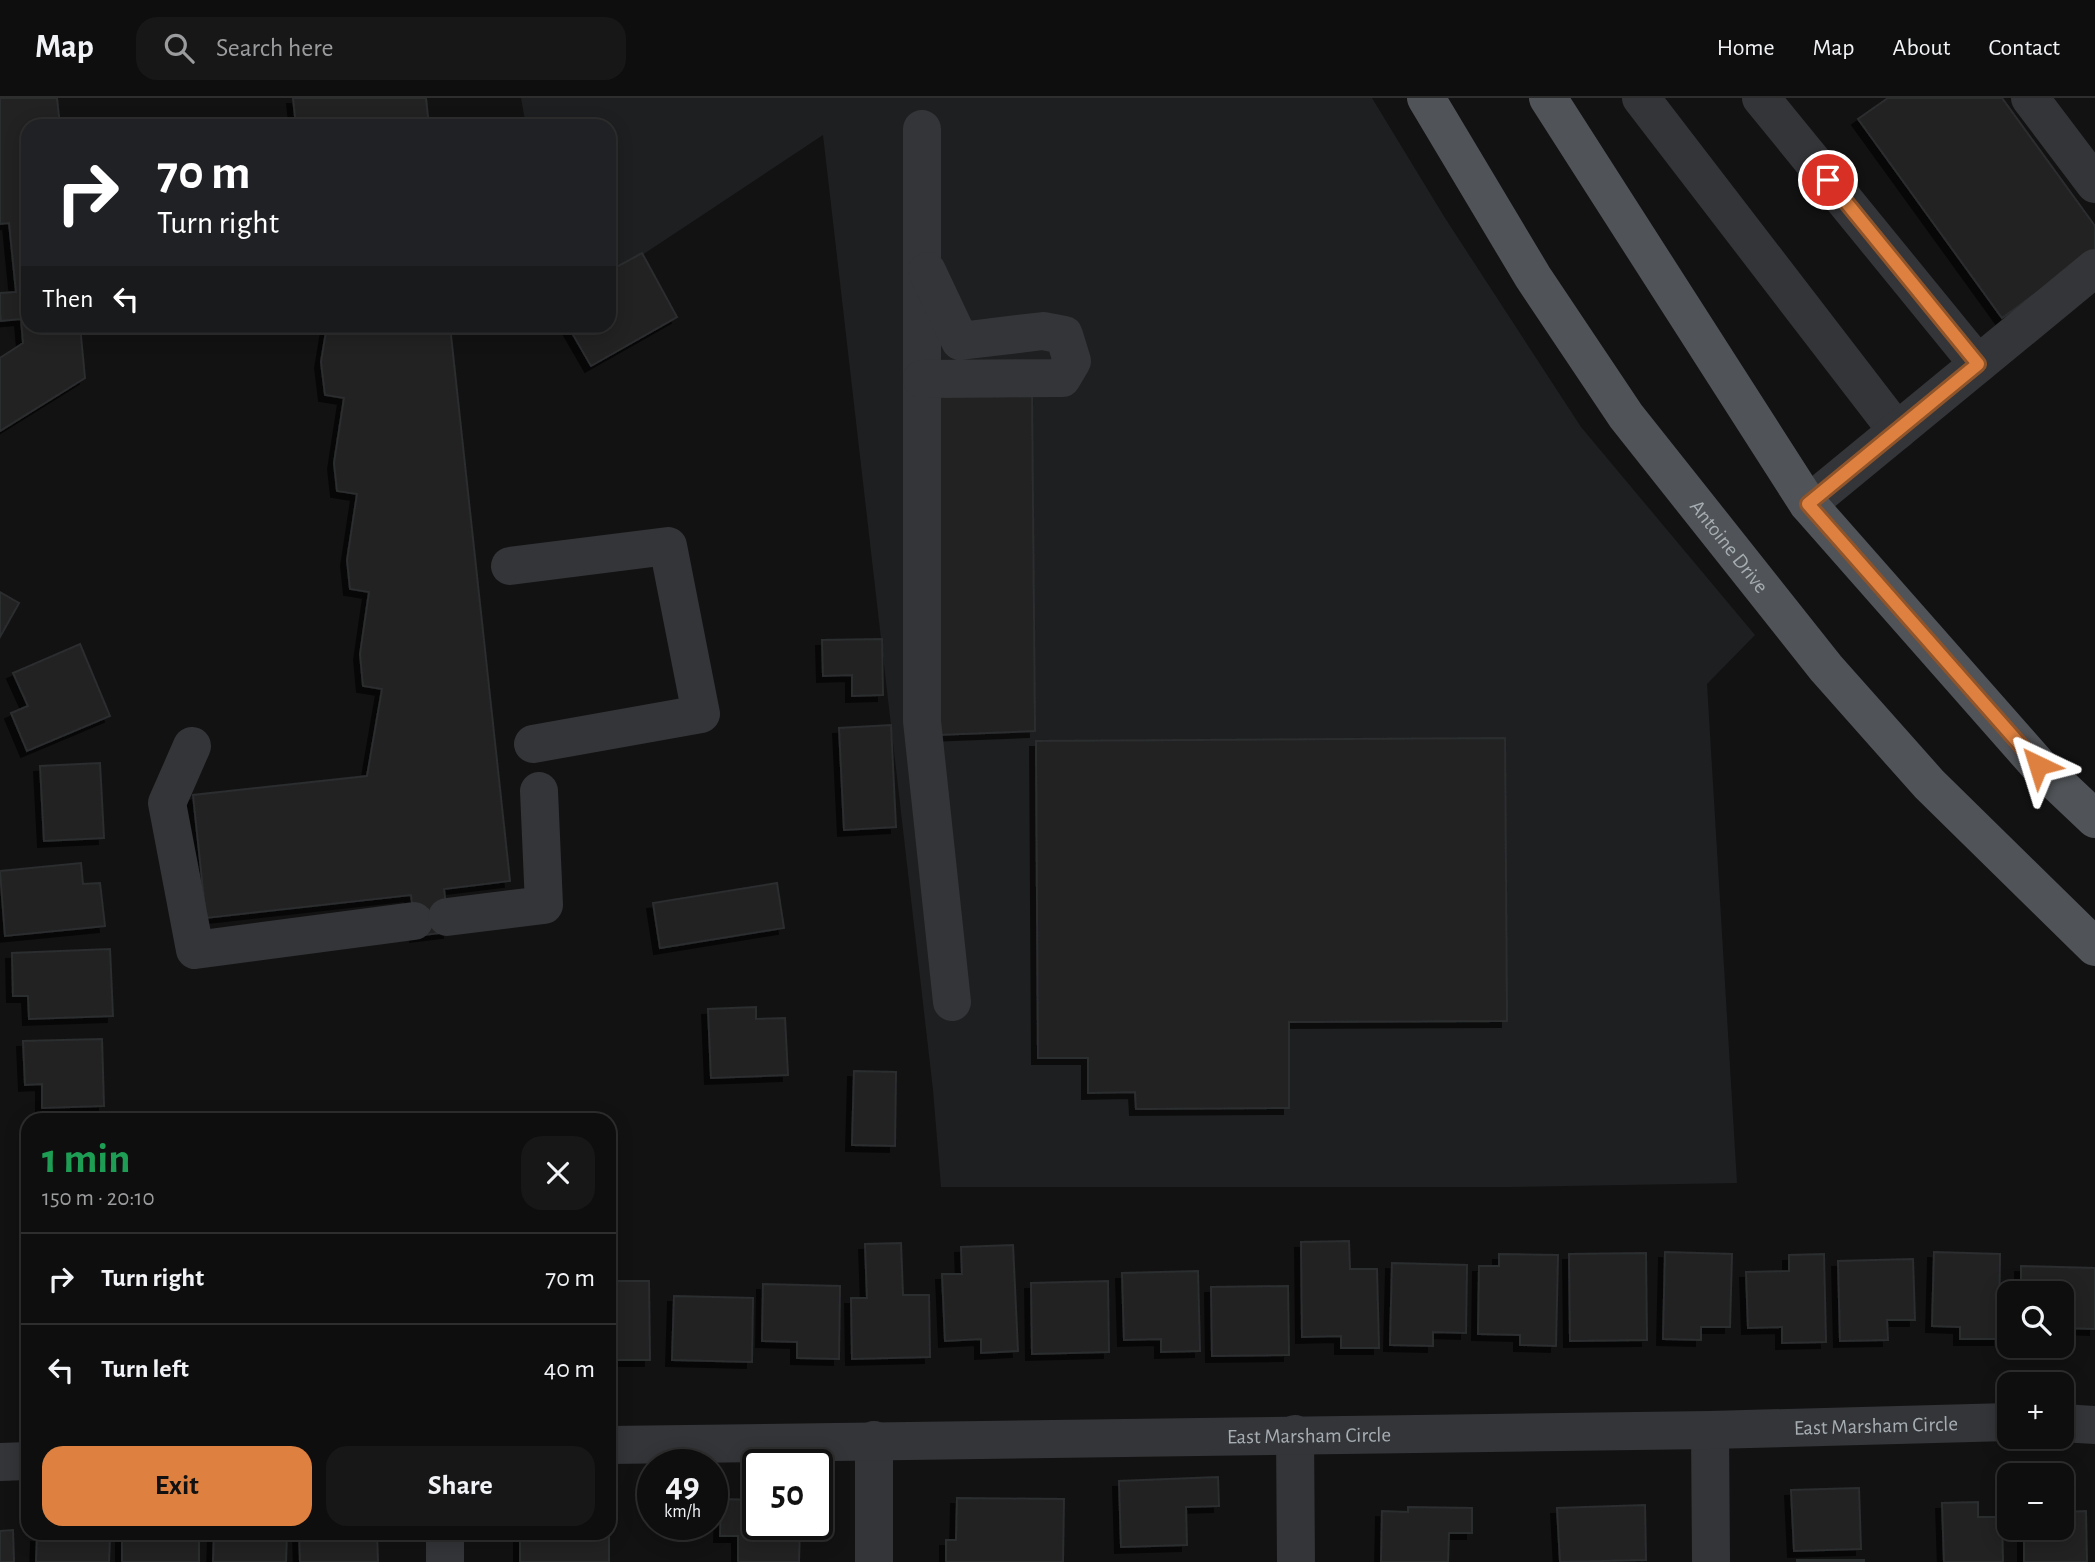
<!DOCTYPE html>
<meta charset="utf-8">
<style>
:root{--surface:#0e0e0e;--page:#171717;--text:#f1f3f6;--muted:#9b9c9e;--line:#2e2e2e;--accent:#de8140}
body{margin:0;font-family:"Alegreya Sans",sans-serif;background:var(--page);color:var(--text);height:100vh;display:flex;flex-direction:column;font-size:26px;white-space:nowrap}
*{box-sizing:border-box;margin:0}
p{font-size:23px;color:var(--muted)}
.icon{flex:none;width:38px;height:38px;fill:none;stroke:currentColor;stroke-width:2;stroke-linecap:round;stroke-linejoin:round}
.map{position:relative;flex:1;overflow:hidden}
.details{position:absolute;left:21px;top:1015px;width:595px;height:427px;display:flex;flex-direction:column;background:var(--surface);border-radius:21px;box-shadow:0 4px 18px #0003,0 0 0 2px var(--line)}
.details>*{flex:none}
.hud{position:absolute;left:21px;top:21px;width:595px;height:214px;border-radius:21px;box-shadow:0 4px 18px #0003,0 0 0 2px var(--line);background:#202124;color:#fff;overflow:hidden}
.controls{position:absolute;left:1997px;top:1183px;display:grid;gap:14px}
.controls a{display:grid;place-items:center;width:77px;height:77px;border-radius:14px;background:var(--surface);box-shadow:0 4px 18px #0003,0 0 0 2px var(--line);font-size:35px}
.speed{position:absolute;left:637px;top:1351px;display:flex;gap:14px;font-size:35px;font-weight:700;text-align:center}
.speed>*{display:grid;place-content:center;width:91px;height:91px;border-radius:50%;background:var(--surface);box-shadow:0 4px 18px #0003,0 0 0 2px var(--line);line-height:1}
.speed small{font-size:18px;font-weight:400}
.speed .limit{border:4px solid #111;border-radius:10px;background:#fff;color:#111}
.pin{position:absolute;display:grid;place-items:center;width:60px;height:60px;color:#fff;margin:-30px;border:4px solid #fff;border-radius:50%;box-shadow:0 2px 7px #0007}
.me{position:absolute;width:77px;margin:-38px;rotate:319deg;stroke-linejoin:round;filter:drop-shadow(0 0 5px #0008)}
.turn{display:flex;align-items:center;gap:24px;height:147px;padding:0 21px;font-size:32px}
.turn .icon{width:91px;height:91px;stroke-width:2.5}
.turn b{display:block;font-size:49px;line-height:60px}
.then{display:flex;align-items:center;height:66px;padding:0 21px;background:#0003;gap:14px;font-size:26px}
.round{display:grid;place-items:center;flex:none;width:74px;height:74px;border-radius:21px;background:var(--page)}
.summary{display:flex;align-items:center;justify-content:space-between;height:119px;padding:0 21px}
h1{font-size:42px;font-weight:600;line-height:52px;color:#1e9e55}
.cta{display:flex;gap:14px;margin-top:auto;padding:14px 21px}
.cta a{flex:1;height:80px;border-radius:21px;background:var(--accent);color:#111;font-size:28px;font-weight:600;line-height:80px;text-align:center}
.cta a+a{background:var(--page);color:var(--text)}
ul{padding:0;list-style:none}
li{display:flex;align-items:center;gap:21px;height:91px;padding:0 21px;border-top:2px solid var(--line)}
li div{flex:1}
li b{display:block;font-size:26px}
li em{font-style:normal}
header{display:flex;align-items:center;gap:42px;box-sizing:border-box;height:98px;padding:0 35px;background:var(--surface);border-bottom:2px solid var(--line)}
header strong{font-size:33px}
nav{display:flex;gap:38px;margin-inline-start:auto;font-size:24px}
.search{width:490px;height:63px;background:var(--page);display:flex;align-items:center;gap:18px;box-sizing:border-box;padding:0 24px;border-radius:21px;color:var(--muted);font-size:26px}
.map>svg:first-child{display:block}
.built{fill:#1e1f20}
.building{fill:#222324;stroke:#2c2d2f;stroke-width:2;filter:url(#shadow)}
.lines{fill:none;stroke-linecap:round;stroke-linejoin:round}
.minor{stroke:#343538;stroke-width:38}
.major{stroke:#505357;stroke-width:38}
.route-casing{stroke:#90542a;stroke-width:18}
.route{stroke:#de8140;stroke-width:12}
.labels{text-anchor:middle;dominant-baseline:central;stroke-width:7;stroke-linejoin:round;paint-order:stroke}
.street-label{font-size:21px;fill:#a5adb3;stroke:#0d0d0e}
</style>
<header>
<strong>Map</strong>
<div class="search"><svg class="icon" aria-label="search" viewBox="0 0 24 24"><circle cx="10" cy="10" r="6"/><path d="M15 15l6 6"/></svg>Search here</div>
<nav><a>Home</a><a>Map</a><a>About</a><a>Contact</a></nav>
</header>
<div class="map">
<svg width="2095" height="1464" viewBox="0 0 2095 1464">
<defs>
<filter id="shadow"><feDropShadow dx="-6" dy="6" stdDeviation="0" flood-color="#0009"/></filter>
</defs>
<rect width="100%" height="100%" fill="#121213"/>
<path class="built" d="M 521,0 L 1372,0 L 1445,120 L 1581,329 L 1755,537 L 1707,586 L 1737,1085 L 1510,1089 L 941,1089 L 933,992 L 823,37 L 609,179 L 609,28 L 526,28 Z"/>
<path class="building" d="M 0,0 L 57,0 L 60,28 L 28,28 L 28,228 L 80,228 L 85,280 L 0,333 L 0,260 L 23,245 L 21,221 L 1,223 L 0,214 L 0,195 L 16,194 L 9,125 L 0,126 Z
M 293,0 L 426,0 L 429,28 L 296,28 Z
M 1888,0 L 2002,0 L 2095,128 L 2095,152 L 2002,220 L 1858,21 Z
M 642,155 L 677,219 L 591,268 L 568,228 L 609,228 L 609,173 Z
M 327,228 L 450,228 L 510,783 L 444,791 L 449,834 L 416,838 L 411,797 L 206,820 L 193,697 L 367,678 L 382,591 L 363,588 L 360,556 L 369,494 L 350,491 L 347,462 L 357,396 L 337,393 L 334,365 L 344,300 L 325,297 L 321,264 Z
M 1032,298 L 1035,633 L 937,637 L 930,299 Z
M 0,494 L 19,505 L 0,539 Z
M 882,541 L 883,597 L 852,598 L 852,577 L 823,578 L 822,542 Z
M 80,546 L 110,618 L 27,653 L 11,615 L 28,608 L 13,575 Z
M 891,627 L 896,729 L 844,732 L 839,630 Z
M 1505,640 L 1507,923 L 1289,924 L 1289,1010 L 1136,1011 L 1135,994 L 1088,995 L 1088,960 L 1038,960 L 1036,643 Z
M 100,665 L 104,740 L 44,743 L 40,668 Z
M 81,765 L 83,786 L 100,785 L 105,828 L 5,838 L 0,773 Z
M 777,785 L 784,830 L 660,850 L 653,805 Z
M 110,851 L 113,918 L 29,921 L 28,898 L 13,898 L 12,855 Z
M 756,909 L 756,921 L 785,920 L 788,977 L 711,980 L 708,911 Z
M 102,941 L 104,1008 L 42,1010 L 42,986 L 25,987 L 23,943 Z
M 854,973 L 896,974 L 895,1048 L 852,1047 Z
M 1349,1143 L 1350,1171 L 1377,1171 L 1379,1250 L 1341,1250 L 1341,1238 L 1302,1239 L 1301,1144 Z
M 901,1145 L 903,1197 L 929,1197 L 930,1259 L 852,1261 L 851,1200 L 867,1200 L 865,1146 Z
M 1013,1147 L 1018,1253 L 981,1255 L 981,1241 L 945,1243 L 942,1176 L 962,1176 L 961,1149 Z
M 1665,1154 L 1732,1156 L 1730,1229 L 1701,1229 L 1701,1242 L 1663,1241 Z
M 1934,1154 L 2000,1156 L 1999,1241 L 1960,1241 L 1960,1229 L 1932,1228 Z
M 1646,1155 L 1647,1242 L 1570,1243 L 1569,1156 Z
M 1499,1156 L 1558,1157 L 1556,1248 L 1520,1247 L 1520,1237 L 1478,1236 L 1479,1168 L 1499,1168 Z
M 1824,1156 L 1826,1244 L 1782,1245 L 1782,1229 L 1748,1230 L 1746,1174 L 1789,1173 L 1789,1157 Z
M 1913,1161 L 1915,1222 L 1887,1222 L 1888,1242 L 1840,1243 L 1838,1163 Z
M 1392,1165 L 1467,1167 L 1466,1235 L 1433,1234 L 1433,1248 L 1390,1247 Z
M 2021,1168 L 2095,1170 L 2095,1231 L 2063,1230 L 2062,1242 L 2062,1195 L 2021,1195 Z
M 1198,1173 L 1200,1253 L 1161,1254 L 1161,1241 L 1124,1242 L 1122,1175 Z
M 609,1183 L 649,1183 L 650,1262 L 613,1262 L 613,1251 L 609,1251 Z
M 1108,1183 L 1109,1254 L 1032,1256 L 1031,1185 Z
M 763,1186 L 840,1188 L 839,1261 L 797,1260 L 797,1244 L 762,1243 Z
M 1288,1188 L 1289,1257 L 1212,1258 L 1211,1189 Z
M 674,1198 L 753,1200 L 752,1264 L 672,1262 Z
M 1218,1379 L 1219,1408 L 1186,1409 L 1187,1447 L 1121,1449 L 1119,1383 Z
M 1859,1390 L 1861,1451 L 1794,1453 L 1791,1392 Z
M 957,1400 L 1064,1401 L 1063,1464 L 946,1464 L 946,1442 L 956,1442 Z
M 721,1401 L 758,1402 L 758,1426 L 800,1426 L 799,1464 L 738,1464 L 738,1438 L 720,1438 Z
M 1978,1404 L 1978,1419 L 2002,1419 L 2003,1464 L 1944,1464 L 1942,1405 Z
M 1645,1407 L 1646,1462 L 1560,1464 L 1557,1410 Z
M 1408,1409 L 1472,1410 L 1472,1435 L 1449,1435 L 1448,1464 L 1381,1464 L 1382,1413 L 1408,1414 Z
M 2086,1413 L 2087,1464 L 2024,1464 L 2024,1430 L 2062,1430 L 2062,1414 Z
M 13,1432 L 14,1464 L 0,1464 L 0,1433 Z
M 122,1435 L 199,1435 L 199,1464 L 122,1464 Z
M 214,1435 L 287,1435 L 286,1464 L 213,1464 Z
M 299,1435 L 377,1435 L 378,1464 L 300,1464 Z
M 520,1435 L 609,1435 L 609,1464 L 520,1464 Z
M 37,1438 L 110,1440 L 109,1464 L 36,1464 Z
M 1797,1462 L 1864,1462 L 1864,1464 L 1797,1464 Z"/>
<g class="lines">
<g class="minor">
<path d="M 1641,0 L 1897,333"/>
<path d="M 1761,0 L 1978,266"/>
<path d="M 2030,0 L 2095,86"/>
<path d="M 922,31 L 922,623 L 952,904"/>
<path d="M 922,281 L 1062,280 L 1072,263 L 1064,237 L 1043,233 L 960,243 L 927,173"/>
<path d="M 1808,406 L 2095,170"/>
<path d="M 510,468 L 668,448 L 701,616 L 533,646"/>
<path d="M 192,648 L 167,705 L 195,852 L 414,823"/>
<path d="M 447,819 L 544,807 L 539,693"/>
<path d="M 2062,1325 L 2095,1327"/>
<path d="M 1710,1332 L 1711,1464"/>
<path d="M 1295,1336 L 1296,1464"/>
<path d="M 874,1342 L 874,1464"/>
<path id="s1" d="M 609,1347 L 1710,1332 L 2009,1324"/>
<path d="M 0,1364 L 28,1363"/>
<path d="M 445,1435 L 445,1464"/>
</g>
<g class="major">
<path id="s2" d="M 1426,0 L 1533,179 L 1626,318 L 1826,570 L 1929,686 L 2095,849"/>
<path d="M 1548,0 L 1808,406 L 2038,667 L 2095,721"/>
</g>
</g>
<g class="lines">
<defs>
<path id="route" d="M 1828,82 L 1978,266 L 1808,406 L 2038,667"/>
</defs>
<use href="#route" class="route-casing"/>
<use href="#route" class="route"/>
</g>
<g class="labels">
<g class="street-label">
<text stroke="none"><textPath href="#s2" startOffset="542">Antoine Drive</textPath></text>
<text stroke="none"><textPath href="#s1" startOffset="1267">East Marsham Circle</textPath></text>
<text stroke="none"><textPath href="#s1" startOffset="700">East Marsham Circle</textPath></text>
</g>
</g>
</svg>
<div class="controls">
<a><svg class="icon" aria-label="search" viewBox="0 0 24 24"><circle cx="10" cy="10" r="6"/><path d="M15 15l6 6"/></svg></a>
<a>+</a>
<a>−</a>
</div>
<div class="speed"><div>49<small>km/h</small></div><div class="limit">50</div></div>
<div class="pin" style="left:1828px;top:82px;background:#d93025"><svg class="icon" aria-label="arrive" viewBox="0 0 24 24"><path d="M6 21V4h12l-3 4 3 4H6"/></svg></div>
<svg class="me" style="left:2038px;top:667px" viewBox="-20 -20 40 40"><path d="M0-17L14 15 0 8-14 15z" fill="#de8140" stroke="#fff" stroke-width="4"/></svg>
<div class="hud">
<div class="turn"><svg class="icon" aria-label="right" viewBox="0 0 24 24"><path d="M7 20v-9h11M14 6l5 5-5 5"/></svg><div><b>70 m</b>Turn right</div></div>
<div class="then">Then<svg class="icon" aria-label="left" viewBox="0 0 24 24"><path d="M17 20v-9H6M10 6l-5 5 5 5"/></svg></div>
</div>
<section class="details">
<div class="summary"><div><h1>1 min</h1><p>150 m · 20:10</p></div><a class="round"><svg class="icon" aria-label="close" viewBox="0 0 24 24"><path d="M6 6l12 12M18 6L6 18"/></svg></a></div>
<ul>
<li><svg class="icon" aria-label="right" viewBox="0 0 24 24"><path d="M7 20v-9h11M14 6l5 5-5 5"/></svg><div><b>Turn right</b></div><em>70 m</em></li>
<li><svg class="icon" aria-label="left" viewBox="0 0 24 24"><path d="M17 20v-9H6M10 6l-5 5 5 5"/></svg><div><b>Turn left</b></div><em>40 m</em></li>
</ul>
<div class="cta"><a>Exit</a><a>Share</a></div>
</section>
</div>
